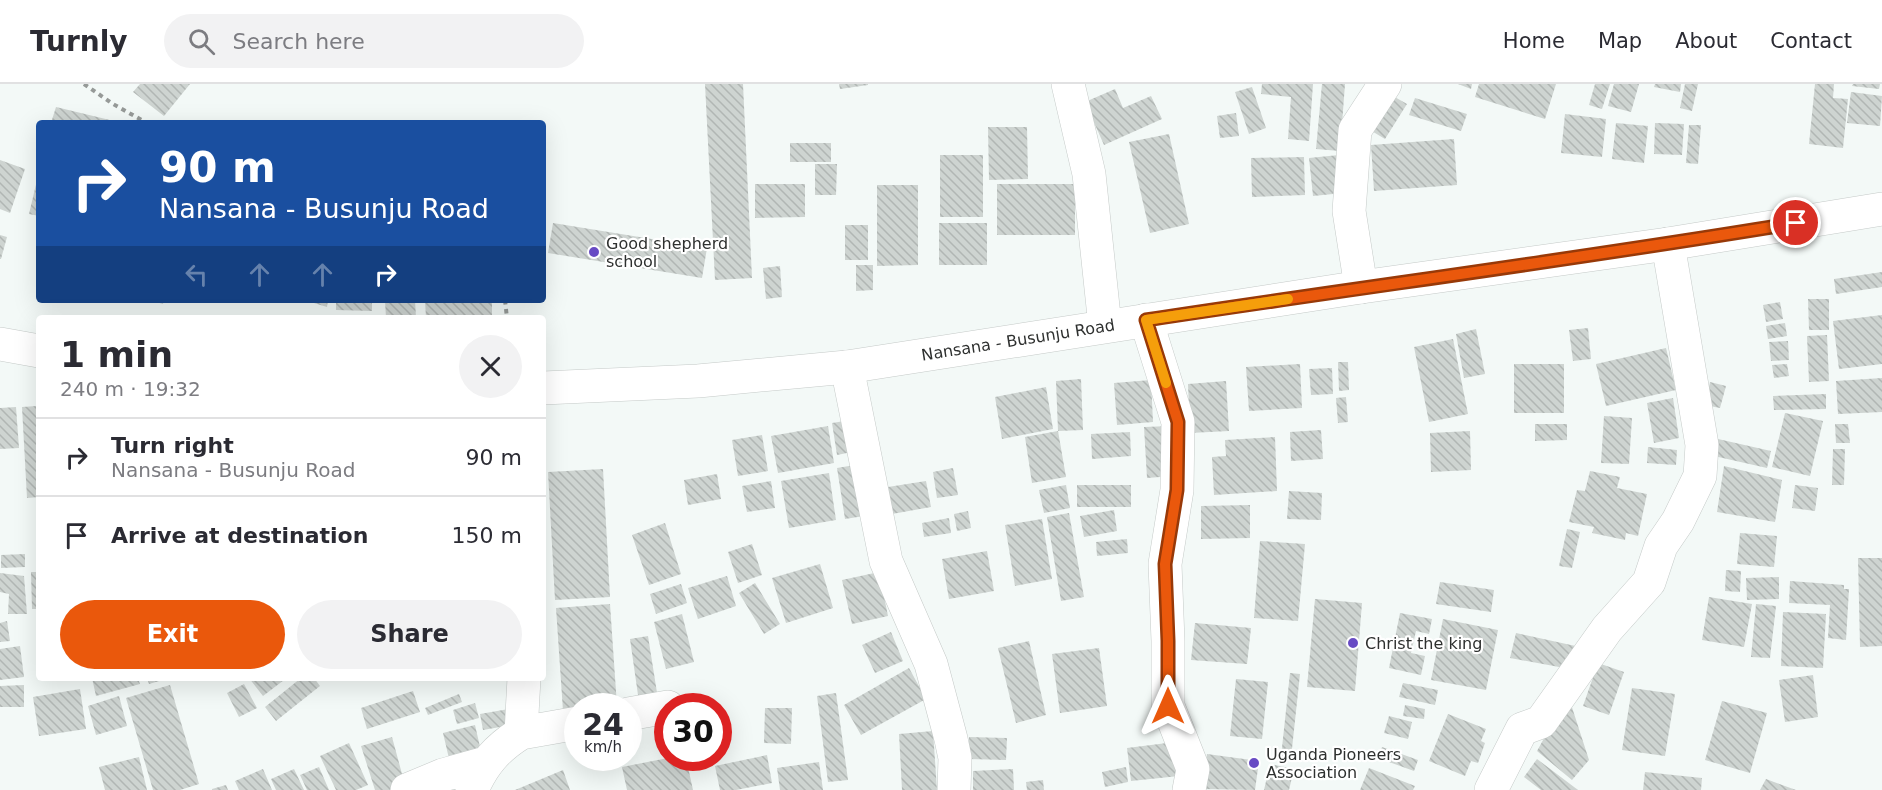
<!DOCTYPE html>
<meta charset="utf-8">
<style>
:root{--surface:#fff;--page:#f2f2f3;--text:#2b2b33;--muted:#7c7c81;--line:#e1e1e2;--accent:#ea580c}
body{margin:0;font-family:"DejaVu Sans",sans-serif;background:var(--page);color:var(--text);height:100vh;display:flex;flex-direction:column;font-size:22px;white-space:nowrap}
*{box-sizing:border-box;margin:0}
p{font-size:20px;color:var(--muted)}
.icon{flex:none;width:33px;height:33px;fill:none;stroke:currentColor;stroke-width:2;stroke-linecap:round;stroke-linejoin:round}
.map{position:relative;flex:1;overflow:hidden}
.sheet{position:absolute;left:36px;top:231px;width:510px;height:366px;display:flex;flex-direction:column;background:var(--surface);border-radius:6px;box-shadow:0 6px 24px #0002}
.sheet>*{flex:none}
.top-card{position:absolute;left:36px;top:36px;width:510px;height:183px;border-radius:6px;box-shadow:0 6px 24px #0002;background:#1a4fa0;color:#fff;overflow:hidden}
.speed{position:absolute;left:564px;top:609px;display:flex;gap:12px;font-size:30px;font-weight:700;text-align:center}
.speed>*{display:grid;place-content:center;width:78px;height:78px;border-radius:50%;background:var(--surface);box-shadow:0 6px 24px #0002;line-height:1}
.speed small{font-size:15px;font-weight:400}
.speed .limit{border:9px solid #d22;background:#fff;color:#111}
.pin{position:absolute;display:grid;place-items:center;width:51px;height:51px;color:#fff;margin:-26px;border:3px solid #fff;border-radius:50%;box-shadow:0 2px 6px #0007}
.me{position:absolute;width:66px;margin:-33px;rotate:0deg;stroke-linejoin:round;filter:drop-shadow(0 0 4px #0008)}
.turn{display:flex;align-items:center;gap:21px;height:126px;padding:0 24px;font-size:27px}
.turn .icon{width:78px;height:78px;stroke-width:2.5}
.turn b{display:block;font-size:42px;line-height:51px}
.lanes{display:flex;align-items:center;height:57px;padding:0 24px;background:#0003;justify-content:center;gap:30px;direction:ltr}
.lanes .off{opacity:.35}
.round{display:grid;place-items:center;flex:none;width:63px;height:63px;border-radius:32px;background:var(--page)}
.head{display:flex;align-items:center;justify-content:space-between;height:102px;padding:0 24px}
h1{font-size:36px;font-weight:700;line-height:45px}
.action{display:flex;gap:12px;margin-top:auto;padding:12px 24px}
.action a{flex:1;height:69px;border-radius:36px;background:var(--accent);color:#fff;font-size:24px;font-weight:700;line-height:69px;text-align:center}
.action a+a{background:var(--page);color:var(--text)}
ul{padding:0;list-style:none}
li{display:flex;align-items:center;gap:18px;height:78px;padding:0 24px;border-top:2px solid var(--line)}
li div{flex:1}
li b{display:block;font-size:22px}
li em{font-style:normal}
header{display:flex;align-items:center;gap:36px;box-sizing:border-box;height:84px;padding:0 30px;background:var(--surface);border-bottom:2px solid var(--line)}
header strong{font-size:28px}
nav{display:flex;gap:33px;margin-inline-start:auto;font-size:21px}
.search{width:420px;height:54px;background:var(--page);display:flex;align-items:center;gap:15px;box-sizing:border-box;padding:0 21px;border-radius:33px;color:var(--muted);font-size:22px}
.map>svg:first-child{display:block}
.building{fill:url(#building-back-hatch)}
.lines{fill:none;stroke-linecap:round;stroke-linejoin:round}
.minor-casing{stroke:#c5cac8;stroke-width:34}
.major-casing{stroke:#c5cac8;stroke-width:34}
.path{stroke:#969a98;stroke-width:4;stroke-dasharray:4.5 4.5;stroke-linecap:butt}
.minor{stroke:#fff;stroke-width:33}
.major{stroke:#fff;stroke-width:33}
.route-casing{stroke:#983908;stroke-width:15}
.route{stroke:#ea580c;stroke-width:10}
.slow{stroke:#f59e0b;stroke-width:10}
.poi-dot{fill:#684bc4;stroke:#fff;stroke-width:2}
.labels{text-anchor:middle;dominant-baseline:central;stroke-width:4.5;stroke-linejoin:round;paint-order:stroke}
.poi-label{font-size:16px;fill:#2e302f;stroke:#fff;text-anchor:start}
.street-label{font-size:16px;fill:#2e302f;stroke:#fff}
</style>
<header>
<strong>Turnly</strong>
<div class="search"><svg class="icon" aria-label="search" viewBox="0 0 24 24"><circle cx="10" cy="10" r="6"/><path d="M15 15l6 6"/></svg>Search here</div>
<nav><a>Home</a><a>Map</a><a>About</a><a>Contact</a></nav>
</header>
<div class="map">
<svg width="1882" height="706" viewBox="0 0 1882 706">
<defs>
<pattern id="building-back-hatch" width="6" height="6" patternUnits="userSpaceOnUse" patternTransform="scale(1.5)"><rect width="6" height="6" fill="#ced4d1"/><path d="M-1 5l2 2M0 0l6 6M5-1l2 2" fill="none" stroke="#b1b6b4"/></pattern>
</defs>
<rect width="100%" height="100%" fill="#f3f9f7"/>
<path class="building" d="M 140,0 L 190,0 L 164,32 L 133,8 Z
M 705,0 L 743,0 L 752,194 L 715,196 Z
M 839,0 L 868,0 L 868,1 L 840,5 Z
M 1262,0 L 1313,0 L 1309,57 L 1288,55 L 1291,13 L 1261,10 Z
M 1322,0 L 1345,0 L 1340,67 L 1316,65 Z
M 1458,0 L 1472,0 L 1471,5 Z
M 1479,0 L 1556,0 L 1545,35 L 1475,13 Z
M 1595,0 L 1610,0 L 1602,25 L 1589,21 Z
M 1614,0 L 1639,0 L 1631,28 L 1608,22 Z
M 1655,0 L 1681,0 L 1680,8 L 1654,3 Z
M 1685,0 L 1698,0 L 1692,27 L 1680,24 Z
M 1815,0 L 1834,0 L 1833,14 L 1848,15 L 1843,64 L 1809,60 Z
M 1853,0 L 1880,0 L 1879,5 L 1852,2 Z
M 1252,3 L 1266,44 L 1249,50 L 1235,8 Z
M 1115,5 L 1123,24 L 1151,12 L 1162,35 L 1104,61 L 1085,18 Z
M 1386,8 L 1407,20 L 1385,55 L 1365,43 Z
M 1851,8 L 1882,12 L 1880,42 L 1847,39 Z
M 1415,14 L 1467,30 L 1461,47 L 1409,31 Z
M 56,23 L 118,38 L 118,39 L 51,39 Z
M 1236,29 L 1239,52 L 1220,54 L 1217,32 Z
M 1565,30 L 1606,35 L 1602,73 L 1561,69 Z
M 1616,39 L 1648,42 L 1644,79 L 1612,75 Z
M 1655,39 L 1684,40 L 1682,71 L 1654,70 Z
M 1689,41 L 1701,41 L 1698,80 L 1686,79 Z
M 988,43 L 1027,43 L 1028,95 L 989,96 Z
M 1169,50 L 1189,140 L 1150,149 L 1129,58 Z
M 1454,55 L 1457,101 L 1374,107 L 1371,61 Z
M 790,59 L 831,59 L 831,78 L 790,78 Z
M 940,71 L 983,71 L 983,133 L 940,133 Z
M 1339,71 L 1343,109 L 1313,112 L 1309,74 Z
M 1304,73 L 1305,111 L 1252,113 L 1251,74 Z
M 0,76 L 25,85 L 10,129 L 0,125 Z
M 815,80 L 837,80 L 836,111 L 815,111 Z
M 38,92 L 39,92 L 39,132 L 29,130 Z
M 755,100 L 805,100 L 805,133 L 755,134 Z
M 997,100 L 1075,100 L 1075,151 L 997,151 Z
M 877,101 L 918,101 L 918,181 L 877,182 Z
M 553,139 L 707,164 L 702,194 L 548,169 Z
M 939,139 L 987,139 L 987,181 L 939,181 Z
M 845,141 L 868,141 L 868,176 L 845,176 Z
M 0,151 L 7,153 L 1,175 L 0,175 Z
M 856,181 L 873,181 L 873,206 L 856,207 Z
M 780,182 L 782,213 L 766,215 L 763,184 Z
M 1882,188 L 1882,203 L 1836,210 L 1834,195 Z
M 1808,215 L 1829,215 L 1829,246 L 1809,246 Z
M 149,216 L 164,216 L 163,220 Z
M 304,216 L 328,216 L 327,223 Z
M 336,216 L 372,216 L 372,227 L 336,226 Z
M 385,216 L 415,216 L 416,234 L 386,234 Z
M 425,216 L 492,216 L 492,234 L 426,234 Z
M 1780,218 L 1783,235 L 1766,238 L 1763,221 Z
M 1882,231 L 1882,280 L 1839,285 L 1833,237 Z
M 1785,239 L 1787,252 L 1768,255 L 1766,242 Z
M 1588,244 L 1591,275 L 1573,277 L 1569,246 Z
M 1476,245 L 1485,290 L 1464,294 L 1456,250 Z
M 1827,251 L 1829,297 L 1809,298 L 1807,252 Z
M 1453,255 L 1468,330 L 1429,338 L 1414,263 Z
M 1788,257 L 1789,276 L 1771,277 L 1769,258 Z
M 1666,264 L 1676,306 L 1606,322 L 1596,280 Z
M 1338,278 L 1348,278 L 1349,306 L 1339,307 Z
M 1300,280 L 1302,324 L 1249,327 L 1246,283 Z
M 1514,280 L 1564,280 L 1564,329 L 1514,329 Z
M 1787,280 L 1789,292 L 1774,294 L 1772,281 Z
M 1332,284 L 1333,310 L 1311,311 L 1309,285 Z
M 1882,294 L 1882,328 L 1838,330 L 1836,297 Z
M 1081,295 L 1083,346 L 1058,347 L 1066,393 L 1032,399 L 1025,353 L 1058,347 L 1056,297 Z
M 1151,296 L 1153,338 L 1117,341 L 1114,299 Z
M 1226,297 L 1229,347 L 1190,349 L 1188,300 Z
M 1710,298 L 1726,302 L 1720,324 L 1705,321 Z
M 1046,303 L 1053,345 L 1002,355 L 995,313 Z
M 1826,310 L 1826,325 L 1774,326 L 1773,312 Z
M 1346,313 L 1348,338 L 1338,339 L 1336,314 Z
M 1673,314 L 1679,354 L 1654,359 L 1647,319 Z
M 37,322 L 39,413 L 27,414 L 22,323 Z
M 16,323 L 19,364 L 0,365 L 0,324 Z
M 1785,329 L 1823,337 L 1810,392 L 1772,383 Z
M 1604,332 L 1632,334 L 1629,380 L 1601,379 Z
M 851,336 L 857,367 L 837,371 L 832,339 Z
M 1535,340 L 1567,340 L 1567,356 L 1535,357 Z
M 1835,340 L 1848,340 L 1850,359 L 1836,359 Z
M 828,342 L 834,379 L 778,389 L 771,352 Z
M 1170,342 L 1173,392 L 1147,394 L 1144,343 Z
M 1321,346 L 1323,375 L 1291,377 L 1290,348 Z
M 1470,347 L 1471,386 L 1431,388 L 1430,349 Z
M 1130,348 L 1131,372 L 1092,375 L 1091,350 Z
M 762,351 L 768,387 L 738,392 L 732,356 Z
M 1275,353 L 1277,407 L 1214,411 L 1212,373 L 1226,372 L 1225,356 Z
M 1718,355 L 1771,367 L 1767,384 L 1714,372 Z
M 1648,363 L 1677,366 L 1676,381 L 1647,379 Z
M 1833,365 L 1845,365 L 1844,401 L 1832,401 Z
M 855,381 L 864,432 L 845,435 L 837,384 Z
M 1724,382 L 1782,396 L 1775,438 L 1717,428 Z
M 953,384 L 958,411 L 937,414 L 933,388 Z
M 603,385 L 610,513 L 555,516 L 548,388 Z
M 1590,387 L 1620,393 L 1617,404 L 1647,410 L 1638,452 L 1626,449 L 1625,456 L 1592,449 L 1594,443 L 1569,438 L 1577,406 L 1585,407 Z
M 829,389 L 836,436 L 789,444 L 781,397 Z
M 717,390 L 721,415 L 688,421 L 684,396 Z
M 771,397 L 775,424 L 747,428 L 742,402 Z
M 926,397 L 931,423 L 892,430 L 888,403 Z
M 1066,401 L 1070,424 L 1044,429 L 1039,406 Z
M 1077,401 L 1131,401 L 1131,423 L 1077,423 Z
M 1795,401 L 1818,404 L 1815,427 L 1792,424 Z
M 1289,407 L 1322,409 L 1321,436 L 1287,435 Z
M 1250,421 L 1250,454 L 1201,455 L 1201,422 Z
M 1114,426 L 1117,447 L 1084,453 L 1080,432 Z
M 968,427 L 971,444 L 957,447 L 954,430 Z
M 1069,429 L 1084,513 L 1061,517 L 1047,433 Z
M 949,434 L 951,449 L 924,453 L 922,439 Z
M 1042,435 L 1052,495 L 1015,502 L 1005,441 Z
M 665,439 L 681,490 L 649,501 L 632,451 Z
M 1567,445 L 1580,448 L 1572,484 L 1559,482 Z
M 1740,449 L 1777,452 L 1774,483 L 1737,480 Z
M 1127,455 L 1128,469 L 1097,472 L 1096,458 Z
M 1260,457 L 1305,460 L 1298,537 L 1254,534 Z
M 752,460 L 762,491 L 738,499 L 728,468 Z
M 987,467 L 994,507 L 949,515 L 942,475 Z
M 25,470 L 25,483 L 1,484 L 1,471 Z
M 1858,474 L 1882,474 L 1882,562 L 1860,563 Z
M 820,480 L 833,524 L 786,539 L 772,494 Z
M 1726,486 L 1741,487 L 1740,508 L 1725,507 Z
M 31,488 L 39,488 L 39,525 L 32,525 Z
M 879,488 L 888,532 L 852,540 L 842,496 Z
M 0,489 L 24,492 L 27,530 L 8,530 L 9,510 L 0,508 Z
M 727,492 L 736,522 L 698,535 L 688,504 Z
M 1779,493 L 1779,515 L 1747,516 L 1746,494 Z
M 1790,497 L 1844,501 L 1844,505 L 1849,505 L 1846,556 L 1828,554 L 1830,521 L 1789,519 Z
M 1440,498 L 1494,506 L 1491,528 L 1436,520 Z
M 755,499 L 780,540 L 764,550 L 739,509 Z
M 681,500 L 687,519 L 656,530 L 650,510 Z
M 1709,513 L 1752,520 L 1744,563 L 1702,556 Z
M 1315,515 L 1362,519 L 1355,607 L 1307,603 Z
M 610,520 L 617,622 L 578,622 L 578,626 L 563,627 L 556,524 Z
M 1756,520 L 1776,522 L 1770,574 L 1751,573 Z
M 1783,528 L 1826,530 L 1823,584 L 1781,582 Z
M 1400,529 L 1432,535 L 1429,550 L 1416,547 L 1411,569 L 1425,572 L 1421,591 L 1389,584 Z
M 682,530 L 694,578 L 666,585 L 654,538 Z
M 1443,535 L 1498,546 L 1486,606 L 1431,596 Z
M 7,537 L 10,557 L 0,558 L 0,539 Z
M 1195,539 L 1251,544 L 1247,580 L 1191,576 Z
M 891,548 L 903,577 L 875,589 L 862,561 Z
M 1516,549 L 1580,563 L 1570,585 L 1510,574 Z
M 648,552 L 658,615 L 639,618 L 630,555 Z
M 39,553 L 39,570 L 38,570 L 36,554 Z
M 1029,557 L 1046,631 L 1016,639 L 998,564 Z
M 20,562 L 24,593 L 0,596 L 0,565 Z
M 1099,564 L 1107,622 L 1060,629 L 1052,570 Z
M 1598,579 L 1624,588 L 1609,631 L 1583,622 Z
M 909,584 L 926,615 L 861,651 L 844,621 Z
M 1290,589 L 1300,590 L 1291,674 L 1281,673 Z
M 1813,591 L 1818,633 L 1785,638 L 1779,596 Z
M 92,594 L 138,594 L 140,600 L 96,612 Z
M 147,594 L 166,594 L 166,595 L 149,600 Z
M 249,594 L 282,594 L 284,596 L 263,612 Z
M 301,594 L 314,594 L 320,602 L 276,637 L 265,623 Z
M 1236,595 L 1268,598 L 1262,655 L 1230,652 Z
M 1403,599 L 1438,606 L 1435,621 L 1399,613 Z
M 244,600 L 257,624 L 239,633 L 227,609 Z
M 24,601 L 24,623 L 0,623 L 0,602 Z
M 170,601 L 199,700 L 180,706 L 153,706 L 126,614 Z
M 1632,604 L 1675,610 L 1665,672 L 1622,666 Z
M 80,605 L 86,645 L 39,652 L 33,613 Z
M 413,607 L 420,628 L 367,645 L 361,624 Z
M 836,609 L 848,696 L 828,698 L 817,612 Z
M 459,610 L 462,618 L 428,631 L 425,624 Z
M 1568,611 L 1589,676 L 1572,696 L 1537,667 Z
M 119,612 L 127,642 L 96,651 L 88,622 Z
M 1722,617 L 1767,629 L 1750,689 L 1705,676 Z
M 475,619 L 479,634 L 457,640 L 453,626 Z
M 1405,621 L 1425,625 L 1424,635 L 1403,632 Z
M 515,624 L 518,640 L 483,646 L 480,630 Z
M 765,624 L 792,624 L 791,660 L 764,659 Z
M 1448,630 L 1486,645 L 1481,657 L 1485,659 L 1478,679 L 1471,677 L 1465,692 L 1429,677 Z
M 1389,632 L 1412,638 L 1408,655 L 1384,649 Z
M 475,641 L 483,676 L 451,683 L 443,649 Z
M 933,647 L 937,706 L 902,706 L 899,650 Z
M 392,653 L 405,701 L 390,706 L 375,706 L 361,662 Z
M 969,653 L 1007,654 L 1006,676 L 968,675 Z
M 1175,658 L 1179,692 L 1131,697 L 1127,664 Z
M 349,659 L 368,701 L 356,706 L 336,706 L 320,672 Z
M 1382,663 L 1418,676 L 1414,687 L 1378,674 Z
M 1207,670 L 1259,677 L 1255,706 L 1202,705 Z
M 767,671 L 772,699 L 736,706 L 720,706 L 715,682 Z
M 139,673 L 147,706 L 105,706 L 99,683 Z
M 668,674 L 686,674 L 693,706 L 627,706 L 622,683 Z
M 1537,675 L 1578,706 L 1541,706 L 1524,693 Z
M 819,678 L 823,706 L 780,706 L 777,684 Z
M 1270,680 L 1294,685 L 1289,706 L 1264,706 Z
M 319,683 L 329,706 L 307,706 L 300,691 Z
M 1126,683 L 1128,698 L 1105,703 L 1102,688 Z
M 1369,684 L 1415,702 L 1413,706 L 1360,706 Z
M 263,685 L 272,706 L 239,706 L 235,697 Z
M 294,685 L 304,706 L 276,706 L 271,695 Z
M 1013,685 L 1014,706 L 973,706 L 973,687 Z
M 563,686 L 570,706 L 515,706 Z
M 1645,688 L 1702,694 L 1701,706 L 1643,706 Z
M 1766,695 L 1796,706 L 1760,706 Z
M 1043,696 L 1044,706 L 1027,706 L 1026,698 Z
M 226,701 L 228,706 L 212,706 L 212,705 Z"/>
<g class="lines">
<defs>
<path id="minor" d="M 1068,0 L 1089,90 L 1105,242
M 1361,203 L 1349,127 L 1355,46 L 1385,0
M 1146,236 L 1178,338 L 1177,406 L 1165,480 L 1168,557 L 1168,622 L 1193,685 L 1189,706
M 847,283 L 886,477 L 931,580 L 951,655 L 955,674 L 954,706
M 628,630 L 668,623
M 521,649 L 578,639
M 407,706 L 443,691 L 486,679
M 472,706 C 483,680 497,664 521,649 L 524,594
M 1491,706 L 1522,645 L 1541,638 L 1607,545 L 1649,498 L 1661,462 L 1678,437 L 1700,392 L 1702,361 L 1668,160"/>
<path id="major" d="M 0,260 L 39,267
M 543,304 L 698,297 L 847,283 L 1361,203 L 1668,160 L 1882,125"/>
</defs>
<use href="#minor" class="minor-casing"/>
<use href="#major" class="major-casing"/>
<path class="path" d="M 84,0 L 113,20 L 147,39
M 505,216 L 507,234"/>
<use href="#minor" class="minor"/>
<use href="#major" class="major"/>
</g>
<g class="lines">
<defs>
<path id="route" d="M 1168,622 L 1168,557 L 1165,480 L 1177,406 L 1178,338 L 1146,236 C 1362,203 1580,175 1796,139"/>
</defs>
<use href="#route" class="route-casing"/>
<use href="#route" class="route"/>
<path class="slow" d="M 1166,299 L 1146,236 L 1288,215"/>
</g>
<g class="poi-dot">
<circle cx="594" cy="168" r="6"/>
<circle cx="1353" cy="559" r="6"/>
<circle cx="1254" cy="679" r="6"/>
</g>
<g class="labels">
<g class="poi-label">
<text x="606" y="159">Good shepherd<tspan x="606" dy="18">school</tspan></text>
<text x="1365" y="559">Christ the king</text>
<text x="1266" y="670">Uganda Pioneers<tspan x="1266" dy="18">Association</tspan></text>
</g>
<g class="street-label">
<text transform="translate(1018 256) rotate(-9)">Nansana - Busunju Road</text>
</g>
</g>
</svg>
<div class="speed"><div>24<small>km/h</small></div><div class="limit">30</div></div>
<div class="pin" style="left:1796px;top:139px;background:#d93025"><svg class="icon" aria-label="arrive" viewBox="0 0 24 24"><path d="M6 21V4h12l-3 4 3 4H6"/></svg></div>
<svg class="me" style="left:1168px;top:622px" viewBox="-20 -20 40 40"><path d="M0-17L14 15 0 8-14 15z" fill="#ea580c" stroke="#fff" stroke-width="4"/></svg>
<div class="top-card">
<div class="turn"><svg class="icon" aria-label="right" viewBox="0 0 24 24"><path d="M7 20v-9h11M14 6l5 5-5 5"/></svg><div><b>90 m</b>Nansana - Busunju Road</div></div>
<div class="lanes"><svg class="icon off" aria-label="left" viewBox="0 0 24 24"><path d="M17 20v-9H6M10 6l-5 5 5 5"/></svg><svg class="icon off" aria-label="ahead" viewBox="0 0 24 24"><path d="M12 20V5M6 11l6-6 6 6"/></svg><svg class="icon off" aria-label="ahead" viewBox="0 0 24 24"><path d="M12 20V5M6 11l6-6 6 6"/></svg><svg class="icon" aria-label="right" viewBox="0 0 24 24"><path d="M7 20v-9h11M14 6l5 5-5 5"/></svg></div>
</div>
<section class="sheet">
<div class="head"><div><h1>1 min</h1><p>240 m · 19:32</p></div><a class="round"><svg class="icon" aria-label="close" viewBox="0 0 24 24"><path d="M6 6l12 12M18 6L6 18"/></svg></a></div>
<ul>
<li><svg class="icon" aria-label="right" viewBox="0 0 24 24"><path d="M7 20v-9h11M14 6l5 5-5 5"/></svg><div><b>Turn right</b><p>Nansana - Busunju Road</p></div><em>90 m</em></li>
<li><svg class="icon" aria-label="arrive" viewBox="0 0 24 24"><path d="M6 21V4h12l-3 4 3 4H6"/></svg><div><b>Arrive at destination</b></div><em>150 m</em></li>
</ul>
<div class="action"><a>Exit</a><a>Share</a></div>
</section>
</div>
